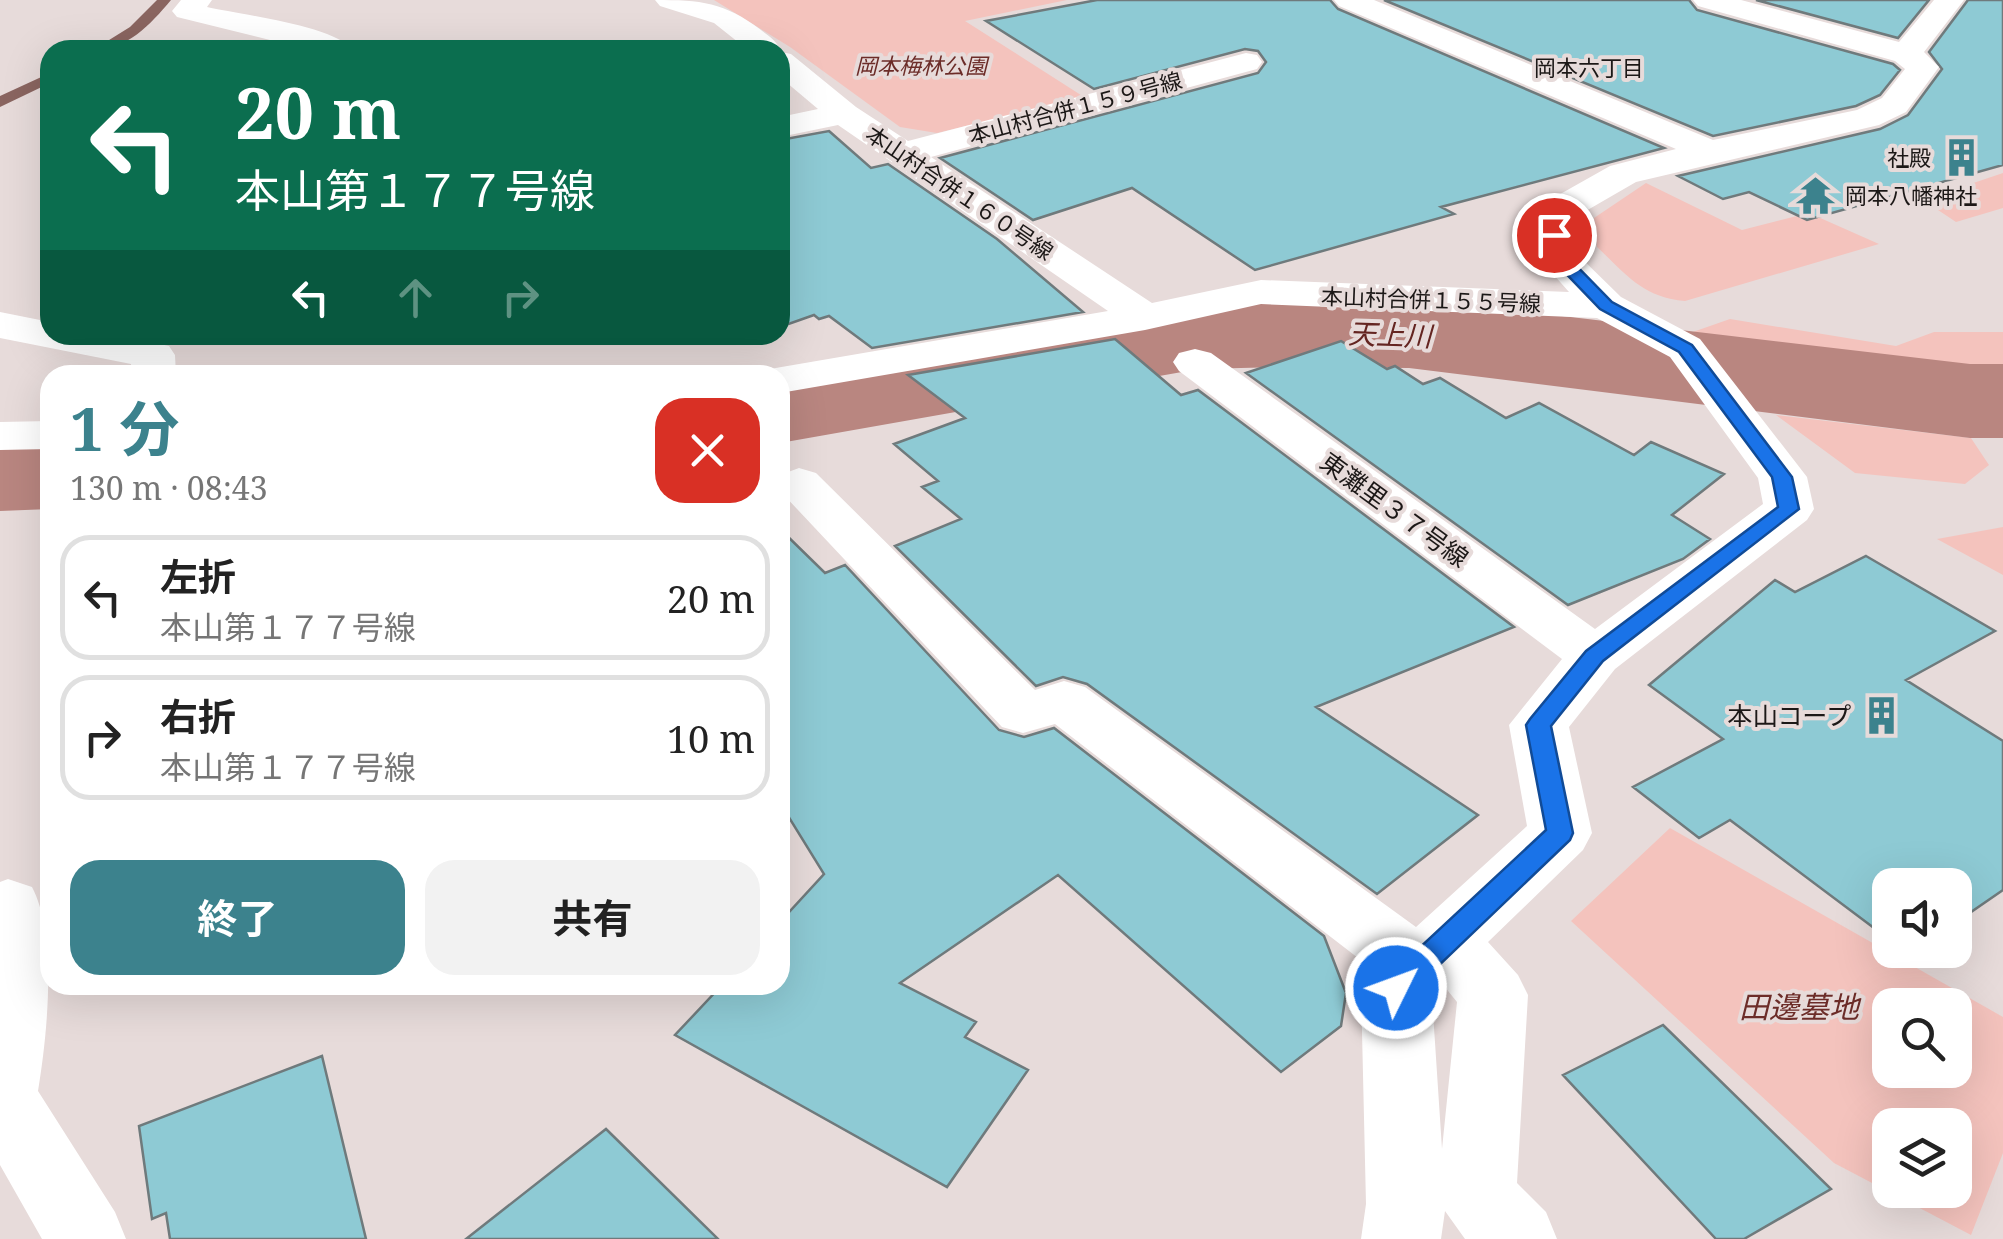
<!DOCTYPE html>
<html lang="ja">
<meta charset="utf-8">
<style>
:root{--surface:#fff;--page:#f2f2f2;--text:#222;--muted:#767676;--line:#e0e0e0;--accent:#3c828d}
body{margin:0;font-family:"Noto Serif","Noto Sans JP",serif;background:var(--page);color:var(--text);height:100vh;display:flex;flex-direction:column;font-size:38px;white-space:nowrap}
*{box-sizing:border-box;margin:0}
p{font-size:32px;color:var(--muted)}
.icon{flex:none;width:55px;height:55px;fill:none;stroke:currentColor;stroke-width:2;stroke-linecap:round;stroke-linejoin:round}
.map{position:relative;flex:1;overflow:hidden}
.details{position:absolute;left:40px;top:365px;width:750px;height:630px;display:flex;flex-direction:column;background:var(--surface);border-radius:30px;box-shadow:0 10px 40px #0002}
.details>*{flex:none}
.guide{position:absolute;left:40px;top:40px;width:750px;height:305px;border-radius:30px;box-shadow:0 10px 40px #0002;background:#0b6e4f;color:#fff;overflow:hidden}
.tools{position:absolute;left:1872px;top:868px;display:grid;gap:20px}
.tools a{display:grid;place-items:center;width:100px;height:100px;border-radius:20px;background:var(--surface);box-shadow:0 10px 40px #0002;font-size:50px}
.pin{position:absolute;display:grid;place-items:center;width:85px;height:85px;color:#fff;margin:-42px;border:5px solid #fff;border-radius:50%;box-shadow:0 2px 10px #0007}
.me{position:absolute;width:110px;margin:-55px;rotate:48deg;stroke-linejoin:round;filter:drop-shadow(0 0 8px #0008)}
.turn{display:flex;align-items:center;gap:35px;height:210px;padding:0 30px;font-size:45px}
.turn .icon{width:130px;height:130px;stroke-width:2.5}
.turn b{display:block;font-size:70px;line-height:85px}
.lanes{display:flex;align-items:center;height:95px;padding:0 30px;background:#0003;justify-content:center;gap:50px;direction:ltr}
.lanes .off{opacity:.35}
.round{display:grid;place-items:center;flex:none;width:105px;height:105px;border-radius:30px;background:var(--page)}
.overview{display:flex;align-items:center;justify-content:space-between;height:170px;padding:0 30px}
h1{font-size:60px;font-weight:700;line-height:75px;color:var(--accent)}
.primary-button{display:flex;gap:20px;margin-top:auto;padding:20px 30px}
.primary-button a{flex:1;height:115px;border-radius:30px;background:var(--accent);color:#fff;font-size:40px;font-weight:700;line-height:115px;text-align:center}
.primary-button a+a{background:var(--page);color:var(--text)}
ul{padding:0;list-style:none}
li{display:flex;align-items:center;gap:30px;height:125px;margin:0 20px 15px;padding:0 10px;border:5px solid var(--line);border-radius:30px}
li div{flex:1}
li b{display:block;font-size:38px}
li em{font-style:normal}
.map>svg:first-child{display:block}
.green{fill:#f4c3bd;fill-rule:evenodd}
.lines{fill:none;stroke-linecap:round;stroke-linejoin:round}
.stream{fill:#8a6560;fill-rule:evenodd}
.river{fill:#b98680;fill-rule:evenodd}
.building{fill:#8ecad4;stroke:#6f7a7c;stroke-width:2.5}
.minor{fill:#fff;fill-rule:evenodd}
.route{fill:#1a73e8;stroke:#114b97;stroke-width:2.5}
.labels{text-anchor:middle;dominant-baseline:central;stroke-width:8;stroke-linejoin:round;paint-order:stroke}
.far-park-label{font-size:22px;font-style:italic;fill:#6c2c28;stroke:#e7dbda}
.far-neighbourhood-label{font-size:22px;fill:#1c1817;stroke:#e7dbda}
.far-street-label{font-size:22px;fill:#1c1817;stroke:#e7dbda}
.far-poi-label{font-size:22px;fill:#1c1817;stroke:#e7dbda;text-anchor:end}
.street-label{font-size:25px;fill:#1c1817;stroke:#e7dbda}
.poi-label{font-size:25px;fill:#1c1817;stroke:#e7dbda;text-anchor:end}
.water-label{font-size:28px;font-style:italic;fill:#642521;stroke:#e7dbda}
.near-park-label{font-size:30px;font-style:italic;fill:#6c2c28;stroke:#e7dbda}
</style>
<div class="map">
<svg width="2003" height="1239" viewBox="0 0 2003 1239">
<rect width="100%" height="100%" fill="#e7dbda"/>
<path class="green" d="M 714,0 L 1067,0 L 965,21 L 1084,97 L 937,133 L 900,127 L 790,47 Z
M 2003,173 L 2003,208 L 1956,222 L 1923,200 Z
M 1646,183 L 1742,230 L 1809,213 L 1879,244 L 1685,301 C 1642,297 1627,275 1597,247 L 1594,218 Z
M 1730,319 L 1896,346 L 1934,332 L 2003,332 L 2003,374 L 1907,379 L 1750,364 L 1690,333 Z
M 1776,415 L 1971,438 L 1989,465 L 1965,484 L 1855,473 Z
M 2003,527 L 2003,575 L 1937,539 Z
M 1670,828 L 2003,1017 L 2003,1153 L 1971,1235 L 1834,1163 L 1571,921 ZM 1955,1005 L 1955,1070 L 1890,1070 L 1890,1005 ZM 1955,1125 L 1955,1190 L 1890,1190 L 1890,1125 Z"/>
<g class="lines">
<path class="stream" d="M 157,0 L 171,0 C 150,25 127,50 93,50 L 130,27 Z
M 50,73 L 50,83 L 0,107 L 0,96 Z"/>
<path class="river" d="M 1288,297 L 1409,298 L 1970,364 L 2003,364 L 2003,438 L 1970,438 L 1409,368 L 1288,367 L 1199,369 L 780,443 L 780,375 L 756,375 L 1199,299 Z
M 50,431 L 50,509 L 0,511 L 0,433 Z"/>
</g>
<path class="building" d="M 1097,0 L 1330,0 L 1338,9 L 1664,148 L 1441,207 L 1454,214 L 1255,270 L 1132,188 L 1033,220 L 940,158 L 1258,73 L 1266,62 L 1258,51 L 1245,49 L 1094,89 L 986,21 Z
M 1384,0 L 1689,0 L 1697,10 L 1893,64 L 1900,70 L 1880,95 L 1856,106 L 1713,136 Z
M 1756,0 L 1929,0 L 1898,38 Z
M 1968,0 L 2003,0 L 2003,165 L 1807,220 L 1749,192 L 1723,199 L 1678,176 L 1880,129 L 1908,115 L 1942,69 L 1929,52 Z
M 829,131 L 871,168 L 888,164 L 997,239 L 1083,312 L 872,348 L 829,316 L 819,319 L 814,315 L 780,327 L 780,140 Z
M 1115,339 L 1181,395 L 1198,390 L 1514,627 L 1316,707 L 1478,815 L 1377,894 L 1087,684 L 1063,677 L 1036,686 L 895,546 L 961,519 L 922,487 L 938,481 L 894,444 L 965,418 L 908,375 Z
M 1341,341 L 1387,369 L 1395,366 L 1423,384 L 1440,378 L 1506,418 L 1539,403 L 1634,455 L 1651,442 L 1724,474 L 1672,515 L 1710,539 L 1683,559 L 1568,605 L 1246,373 Z
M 780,529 L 825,573 L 845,565 L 999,730 L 1024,737 L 1054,728 L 1324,936 L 1346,993 L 1341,1026 L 1281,1072 L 1058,875 L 900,983 L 976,1022 L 965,1037 L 1028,1070 L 947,1187 L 675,1035 L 722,985 L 780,985 L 780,922 L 824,874 L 780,803 Z
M 1866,556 L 1995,631 L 1906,680 L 2003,741 L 2003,890 L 1955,923 L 1955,885 L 1890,885 L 1890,940 L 1730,820 L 1699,838 L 1633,787 L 1723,739 L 1649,685 L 1775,580 L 1795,592 Z
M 1663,1025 L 1831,1189 L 1744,1239 L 1716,1239 L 1563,1075 Z
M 322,1056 L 366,1239 L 170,1239 L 166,1213 L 152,1219 L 139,1126 Z
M 606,1129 L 718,1239 L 466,1239 Z"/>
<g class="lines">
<path class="minor" d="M 181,0 L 212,0 L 207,7 C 238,14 336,26 353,50 L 310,50 L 177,17 L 172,11 Z
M 655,0 C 701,0 724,2 761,30 C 770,37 778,42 781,52 L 791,54 L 856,107 L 908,141 L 1246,53 L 1257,55 L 1262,62 L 1257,69 L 931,157 L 1152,303 L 1261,280 L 1569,292 L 1537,256 L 1533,214 L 1539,206 L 1610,166 L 1676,149 L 1339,6 L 1334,0 L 1374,0 L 1713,140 L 1857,110 L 1882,98 L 1905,69 L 1895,61 L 1698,6 L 1693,0 L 1741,0 L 1899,42 L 1934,0 L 1964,0 L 1924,52 L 1939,67 L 1906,112 L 1879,125 L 1636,182 L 1572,219 L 1576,253 L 1621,297 L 1700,339 L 1807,477 L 1814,509 L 1807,520 L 1615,669 L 1569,727 L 1592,833 L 1583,850 L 1488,942 L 1518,975 L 1528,995 L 1517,1183 L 1546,1212 L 1557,1239 L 1465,1239 L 1445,1211 L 1441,1239 L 1361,1239 L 1366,1204 L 1361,988 L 1371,968 L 1055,724 L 1023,733 L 1002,727 L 782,493 L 780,475 L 799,468 L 816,473 L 1035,690 L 1064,681 L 1085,687 L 1416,927 L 1527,826 L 1509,725 L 1562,659 L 1179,371 L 1173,362 L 1179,353 L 1195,349 L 1211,353 L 1595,629 L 1763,504 L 1758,478 L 1670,357 L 1597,318 L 1261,304 L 1145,330 L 780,393 L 780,375 L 761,375 L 764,370 L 1108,311 L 838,125 L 780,137 L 780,117 L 818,109 L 780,77 L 780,50 L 748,50 L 714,23 L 660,6 ZM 1444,986 L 1457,1002 L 1442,1149 L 1432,997 Z
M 0,312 L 50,322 L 50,335 L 118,335 L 169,346 L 175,355 L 176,375 L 132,375 L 131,364 L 0,338 Z
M 50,421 L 50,449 L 0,450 L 0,422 Z
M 8,879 L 32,887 C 58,936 47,1037 38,1091 L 115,1212 L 126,1239 L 42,1239 L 0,1165 L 0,882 Z"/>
</g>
<path class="route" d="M 1554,230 L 1563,235 L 1566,255 L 1612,302 L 1692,345 L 1792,477 L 1799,509 L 1603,661 L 1551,726 L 1573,833 L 1570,840 L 1407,996 L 1396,999 L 1386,996 L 1382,988 L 1386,979 L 1546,830 L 1526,725 L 1530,719 L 1586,651 L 1778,507 L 1772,477 L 1679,352 L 1600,309 L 1552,259 L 1546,235 Z"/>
<defs>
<symbol id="building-bare" viewBox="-9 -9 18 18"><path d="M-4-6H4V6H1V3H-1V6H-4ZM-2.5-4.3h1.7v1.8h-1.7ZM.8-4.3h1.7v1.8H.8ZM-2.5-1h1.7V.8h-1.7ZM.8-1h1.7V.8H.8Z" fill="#3c828d" stroke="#e7dbda" stroke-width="2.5" paint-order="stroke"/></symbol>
<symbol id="temple-bare" viewBox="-9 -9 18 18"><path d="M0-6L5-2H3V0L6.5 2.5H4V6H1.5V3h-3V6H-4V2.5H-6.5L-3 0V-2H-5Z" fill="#3c828d" stroke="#e7dbda" stroke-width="2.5" paint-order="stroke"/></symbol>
</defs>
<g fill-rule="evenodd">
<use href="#building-bare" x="1934" y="130" width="55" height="55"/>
<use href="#temple-bare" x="1788" y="168" width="55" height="55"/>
<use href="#building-bare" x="1854" y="688" width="55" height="55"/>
</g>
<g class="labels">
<g class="far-park-label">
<text x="921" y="65">岡本梅林公園</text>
</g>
<g class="far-neighbourhood-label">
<text x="1589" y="67">岡本六丁目</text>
</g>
<g class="far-street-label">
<text transform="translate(1075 107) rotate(-15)">本山村合併１５９号線</text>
<text transform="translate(960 192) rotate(34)">本山村合併１６０号線</text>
<text transform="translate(1431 299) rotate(2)">本山村合併１５５号線</text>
</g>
<g class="far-poi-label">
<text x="1931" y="157">社殿</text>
<text x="1845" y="195" text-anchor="start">岡本八幡神社</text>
</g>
<g class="street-label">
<text transform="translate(1395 509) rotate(36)">東灘里３７号線</text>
</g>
<g class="poi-label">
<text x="1851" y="715">本山コープ</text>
</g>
<g class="water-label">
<text transform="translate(1390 334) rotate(2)">天上川</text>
</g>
<g class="near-park-label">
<text x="1799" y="1006">田邊墓地</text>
</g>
</g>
</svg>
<div class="tools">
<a><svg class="icon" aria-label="sound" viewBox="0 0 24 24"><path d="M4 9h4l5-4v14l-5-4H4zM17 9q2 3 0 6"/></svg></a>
<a><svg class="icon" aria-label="search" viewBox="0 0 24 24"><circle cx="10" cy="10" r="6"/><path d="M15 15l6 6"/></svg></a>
<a><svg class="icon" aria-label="layers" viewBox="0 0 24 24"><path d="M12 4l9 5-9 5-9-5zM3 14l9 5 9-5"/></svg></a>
</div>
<div class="pin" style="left:1554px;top:235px;background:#d93025"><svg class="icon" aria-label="arrive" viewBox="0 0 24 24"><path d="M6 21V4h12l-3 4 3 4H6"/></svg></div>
<svg class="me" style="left:1396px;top:988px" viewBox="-20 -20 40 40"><circle r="17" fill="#1a73e8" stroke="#fff" stroke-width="3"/><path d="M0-11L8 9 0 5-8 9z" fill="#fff"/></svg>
<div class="guide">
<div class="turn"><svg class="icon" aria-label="left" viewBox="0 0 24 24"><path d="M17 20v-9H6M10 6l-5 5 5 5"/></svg><div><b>20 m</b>本山第１７７号線</div></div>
<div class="lanes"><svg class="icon" aria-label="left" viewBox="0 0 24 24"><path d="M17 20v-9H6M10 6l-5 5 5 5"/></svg><svg class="icon off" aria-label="ahead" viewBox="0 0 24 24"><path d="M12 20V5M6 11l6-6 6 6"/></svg><svg class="icon off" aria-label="right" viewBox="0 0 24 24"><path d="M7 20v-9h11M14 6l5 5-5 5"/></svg></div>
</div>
<section class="details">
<div class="overview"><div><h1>1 分</h1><p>130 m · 08:43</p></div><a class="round" style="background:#d93025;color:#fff"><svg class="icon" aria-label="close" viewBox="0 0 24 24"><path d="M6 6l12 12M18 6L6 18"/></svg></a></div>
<ul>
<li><svg class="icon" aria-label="left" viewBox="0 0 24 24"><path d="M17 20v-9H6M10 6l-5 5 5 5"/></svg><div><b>左折</b><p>本山第１７７号線</p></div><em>20 m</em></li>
<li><svg class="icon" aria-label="right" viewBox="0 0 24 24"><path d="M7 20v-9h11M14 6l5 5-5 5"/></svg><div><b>右折</b><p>本山第１７７号線</p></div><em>10 m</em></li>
</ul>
<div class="primary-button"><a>終了</a><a>共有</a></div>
</section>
</div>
